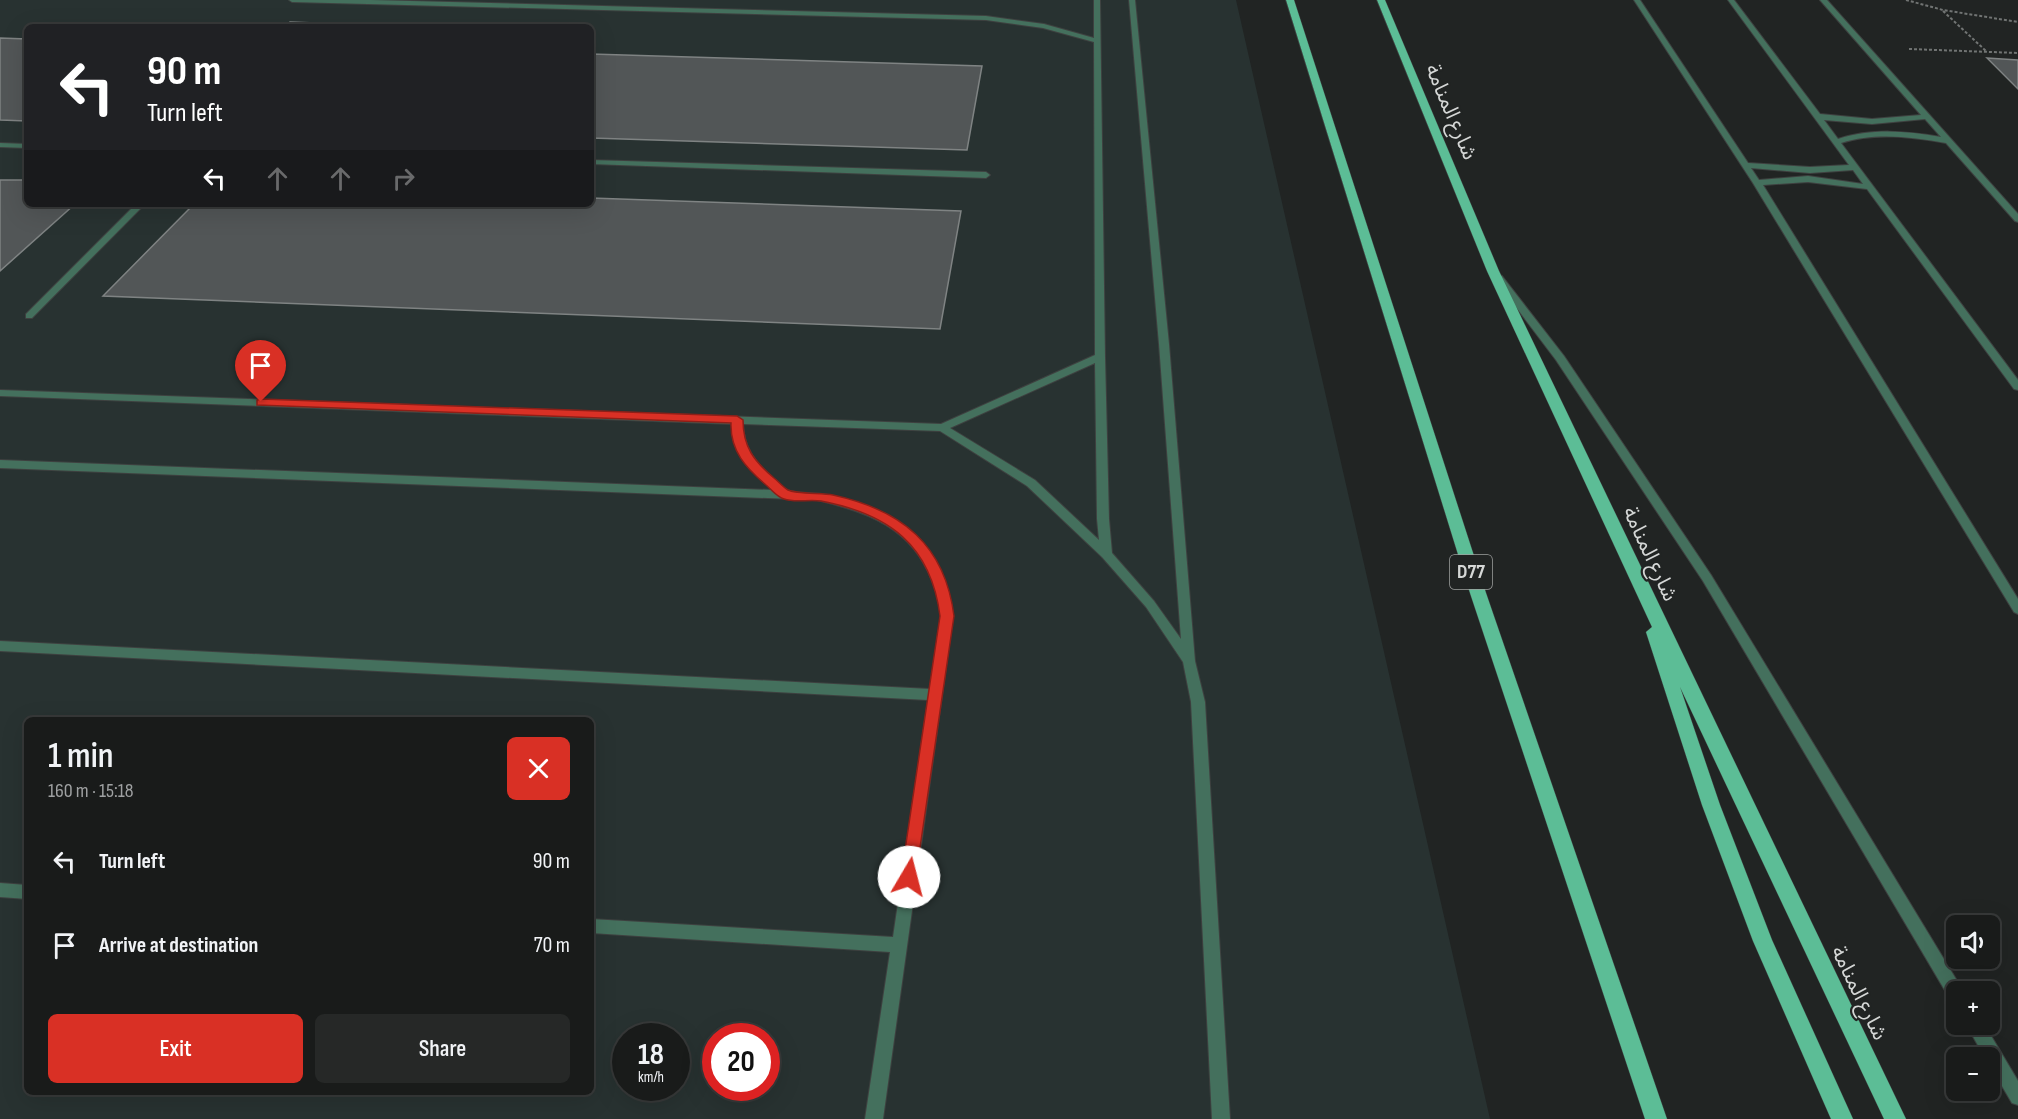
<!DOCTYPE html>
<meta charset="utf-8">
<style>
:root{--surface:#191b1a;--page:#262827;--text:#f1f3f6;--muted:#9fa1a2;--line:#373939;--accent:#d93025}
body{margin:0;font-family:"Sofia Sans Condensed","Noto Sans Arabic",sans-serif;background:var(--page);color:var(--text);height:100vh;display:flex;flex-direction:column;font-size:22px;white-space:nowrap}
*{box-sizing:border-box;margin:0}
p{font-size:20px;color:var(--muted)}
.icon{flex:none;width:33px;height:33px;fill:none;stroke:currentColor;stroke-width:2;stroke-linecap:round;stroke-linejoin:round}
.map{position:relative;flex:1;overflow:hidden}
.drawer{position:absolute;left:24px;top:717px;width:570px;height:378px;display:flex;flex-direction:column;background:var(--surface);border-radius:9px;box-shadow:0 6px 24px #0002,0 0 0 2px var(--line)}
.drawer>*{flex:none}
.banner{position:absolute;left:24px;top:24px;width:570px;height:183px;border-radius:9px;box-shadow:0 6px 24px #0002,0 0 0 2px var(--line);background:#202124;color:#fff;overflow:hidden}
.buttons{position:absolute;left:1946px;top:915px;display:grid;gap:12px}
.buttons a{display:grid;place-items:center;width:54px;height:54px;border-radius:9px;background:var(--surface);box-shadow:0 6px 24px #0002,0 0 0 2px var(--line);font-size:30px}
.speed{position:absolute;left:612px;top:1023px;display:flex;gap:12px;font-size:30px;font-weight:700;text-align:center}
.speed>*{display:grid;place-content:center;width:78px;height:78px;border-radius:50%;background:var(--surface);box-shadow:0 6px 24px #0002,0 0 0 2px var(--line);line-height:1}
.speed small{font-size:15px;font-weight:400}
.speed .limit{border:9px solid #d22;background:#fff;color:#111}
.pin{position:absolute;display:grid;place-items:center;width:51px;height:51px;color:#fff;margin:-62px -26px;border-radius:50% 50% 50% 0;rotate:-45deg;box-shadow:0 0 6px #0007}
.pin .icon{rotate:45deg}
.me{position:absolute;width:66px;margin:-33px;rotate:8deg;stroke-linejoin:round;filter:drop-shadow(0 0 4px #0008)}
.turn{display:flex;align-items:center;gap:21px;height:126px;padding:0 24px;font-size:27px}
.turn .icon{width:78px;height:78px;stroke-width:2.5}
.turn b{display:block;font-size:42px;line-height:51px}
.lanes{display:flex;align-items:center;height:57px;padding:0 24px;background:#0003;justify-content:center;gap:30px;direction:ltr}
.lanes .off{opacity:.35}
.round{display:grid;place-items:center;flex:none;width:63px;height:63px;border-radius:9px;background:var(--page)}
.headline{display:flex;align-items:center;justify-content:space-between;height:102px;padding:0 24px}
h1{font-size:36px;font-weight:600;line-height:45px}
.cta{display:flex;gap:12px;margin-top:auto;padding:12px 24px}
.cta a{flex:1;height:69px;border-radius:9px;background:var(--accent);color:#fff;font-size:24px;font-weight:600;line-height:69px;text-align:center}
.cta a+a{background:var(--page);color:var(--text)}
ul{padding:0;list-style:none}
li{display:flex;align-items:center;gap:18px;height:84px;padding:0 24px}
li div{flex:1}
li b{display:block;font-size:22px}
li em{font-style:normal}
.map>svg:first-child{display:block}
.built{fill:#283231;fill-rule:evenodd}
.building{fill:#525657;stroke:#7f8383;stroke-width:1.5}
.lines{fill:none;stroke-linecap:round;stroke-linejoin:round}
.service-casing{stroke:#3e4140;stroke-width:2}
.primary-casing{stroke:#3e4140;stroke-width:1}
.path{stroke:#717473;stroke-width:2;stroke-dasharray:3 2;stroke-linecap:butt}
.service{fill:#44705d;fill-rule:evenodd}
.primary{fill:#5cbd96;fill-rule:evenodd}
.route{fill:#d93025;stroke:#8d1f18;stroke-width:1.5}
.labels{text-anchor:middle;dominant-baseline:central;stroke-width:4.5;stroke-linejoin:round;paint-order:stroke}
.shield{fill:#212423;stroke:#9fa1a0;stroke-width:1.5}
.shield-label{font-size:20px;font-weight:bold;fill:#d5d7d6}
.street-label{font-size:21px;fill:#d5d7d6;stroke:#212423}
</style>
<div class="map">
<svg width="2018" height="1119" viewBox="0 0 2018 1119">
<rect width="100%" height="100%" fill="#212423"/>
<path class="built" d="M 0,0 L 1236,0 L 1490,1119 L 0,1119 ZM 27,27 L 591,27 L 591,204 L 27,204 ZM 27,720 L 591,720 L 591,1092 L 27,1092 ZM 626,1036 L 676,1036 L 676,1088 L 626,1088 ZM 716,1036 L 766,1036 L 766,1088 L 716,1088 Z"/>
<path class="building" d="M 290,22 L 314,23 L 310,27 L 285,27 Z
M 324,23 L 350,24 L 347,27 L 319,27 Z
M 0,38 L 27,39 L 27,121 L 0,120 Z
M 591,54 L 982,66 L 967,150 L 591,138 Z
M 1987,58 L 2018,60 L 2018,89 Z
M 0,180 L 27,180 L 27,204 L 75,204 L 0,271 Z
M 591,198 L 961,211 L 940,329 L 103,296 L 194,204 L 591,204 Z"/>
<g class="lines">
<defs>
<path id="service" d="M 289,0 L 371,0 L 986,16 L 1044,24 L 1094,38 L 1094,0 L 1100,0 L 1105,357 L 1109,519 L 1112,553 L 1154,601 L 1181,639 L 1159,344 L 1129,0 L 1135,0 L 1169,344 L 1195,661 L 1205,702 L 1230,1119 L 1212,1119 L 1191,702 L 1183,662 L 1146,607 L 1102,557 L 1027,486 L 940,431 L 743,424 C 744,448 755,463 773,478 C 777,482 782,487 787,490 C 795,494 817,492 828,495 C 903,513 937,538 953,616 L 883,1119 L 865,1119 L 890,952 L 591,933 L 591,919 L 893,937 L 928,700 L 0,651 L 0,641 L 930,689 C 933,668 941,636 941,616 C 941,605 936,591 932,581 C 912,528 868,512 817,500 L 0,468 L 0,460 L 773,490 C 751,472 733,454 732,424 L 0,396 L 0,390 L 941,424 L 1095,355 L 1094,42 L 1043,28 L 986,20 L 292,2 ZM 1095,363 L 1097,519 L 1099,540 L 1035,480 L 950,428 Z
M 1634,0 L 1640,0 L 1748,163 L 1810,167 L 1849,165 L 1728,0 L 1734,0 L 1820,114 L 1872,119 L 1921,115 L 1820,0 L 1827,0 L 2018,214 L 2018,222 L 2015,221 L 1946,143 C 1911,137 1876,132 1841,143 L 2018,380 L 2018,390 L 2014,389 L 1867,189 L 1808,182 L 1763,185 L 2018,599 L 2018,614 L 2014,612 L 1753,183 ZM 1925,119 L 1941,137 C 1906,131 1872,128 1838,139 L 1824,120 L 1872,124 ZM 1751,168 L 1810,173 L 1853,170 L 1863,184 L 1808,176 L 1759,180 Z
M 0,143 L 27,144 L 27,148 L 0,147 Z
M 591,160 L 986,172 L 990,175 L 986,178 L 591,164 Z
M 136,204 L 145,204 L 32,318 L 26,318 L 26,314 Z
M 1499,275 L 1502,276 L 1564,356 L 1711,575 L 1962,989 L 1963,992 L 1956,992 L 1956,1002 L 1950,999 L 1703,581 L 1556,360 L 1494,278 Z
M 0,883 L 27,885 L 27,899 L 0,897 Z
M 1966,1024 L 1984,1024 L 2018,1081 L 2018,1105 L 2012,1103 L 1989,1064 L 1989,1058 L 1985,1058 Z"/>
<path id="primary" d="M 1286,0 L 1294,0 L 1486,593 L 1667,1119 L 1645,1119 L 1470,593 Z
M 1377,0 L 1385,0 L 1499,271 L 1906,1119 L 1884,1119 L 1680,687 L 1720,805 L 1772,940 L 1853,1119 L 1831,1119 L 1753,941 L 1702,805 L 1646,632 L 1652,627 L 1487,271 Z"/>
</defs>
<use href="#service" class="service-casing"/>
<use href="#primary" class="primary-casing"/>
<path class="path" d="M 1906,0 L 1943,10 L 2018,22
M 1943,11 L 1986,51
M 1909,49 L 2018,53"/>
<use href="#service" class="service"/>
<use href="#primary" class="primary"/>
</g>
<path class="route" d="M 261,399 L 737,416 L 743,420 C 743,447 754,461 774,478 C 778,481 783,487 788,490 C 796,494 822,493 833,495 C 902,510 945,545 954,616 L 915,882 L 909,885 L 903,882 L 901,877 L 940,616 C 931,545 889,514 821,501 C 809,499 795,503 784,499 C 777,497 771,489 766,485 C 746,468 730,451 731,423 L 257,405 L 257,400 Z"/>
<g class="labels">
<rect class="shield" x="1450" y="555" width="42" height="34" rx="4.5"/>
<g class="shield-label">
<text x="1471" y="572">D77</text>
</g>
<g class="street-label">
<text transform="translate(1451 112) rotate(67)">شارع المنامة</text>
<text transform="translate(1650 554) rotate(65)">شارع المنامة</text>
<text transform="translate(1859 993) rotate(64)">شارع المنامة</text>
</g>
</g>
</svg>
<div class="buttons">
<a><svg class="icon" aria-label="sound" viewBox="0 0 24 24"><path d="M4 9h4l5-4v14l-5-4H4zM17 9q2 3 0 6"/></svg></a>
<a>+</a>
<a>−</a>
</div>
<div class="speed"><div>18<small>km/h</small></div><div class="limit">20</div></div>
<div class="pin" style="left:261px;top:402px;background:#d93025"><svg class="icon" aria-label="arrive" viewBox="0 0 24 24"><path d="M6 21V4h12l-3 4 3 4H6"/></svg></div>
<svg class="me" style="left:909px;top:877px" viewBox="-20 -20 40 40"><circle r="19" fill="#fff"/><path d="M0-13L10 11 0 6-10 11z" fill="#d93025"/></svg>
<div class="banner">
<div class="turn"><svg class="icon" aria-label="left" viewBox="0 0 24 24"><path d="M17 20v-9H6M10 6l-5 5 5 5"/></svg><div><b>90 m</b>Turn left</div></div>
<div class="lanes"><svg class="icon" aria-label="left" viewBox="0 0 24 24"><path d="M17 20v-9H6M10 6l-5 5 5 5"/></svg><svg class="icon off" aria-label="ahead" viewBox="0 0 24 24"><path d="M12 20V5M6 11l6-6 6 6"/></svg><svg class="icon off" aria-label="ahead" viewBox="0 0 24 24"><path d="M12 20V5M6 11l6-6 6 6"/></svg><svg class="icon off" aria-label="right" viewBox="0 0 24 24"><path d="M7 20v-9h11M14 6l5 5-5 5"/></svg></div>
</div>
<section class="drawer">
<div class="headline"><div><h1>1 min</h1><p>160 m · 15:18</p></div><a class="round" style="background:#d93025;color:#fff"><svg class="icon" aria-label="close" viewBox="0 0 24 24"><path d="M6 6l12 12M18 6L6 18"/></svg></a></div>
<ul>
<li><svg class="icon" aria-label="left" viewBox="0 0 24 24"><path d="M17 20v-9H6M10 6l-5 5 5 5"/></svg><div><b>Turn left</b></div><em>90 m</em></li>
<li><svg class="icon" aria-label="arrive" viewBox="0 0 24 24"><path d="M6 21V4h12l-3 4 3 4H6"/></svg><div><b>Arrive at destination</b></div><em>70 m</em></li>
</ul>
<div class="cta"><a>Exit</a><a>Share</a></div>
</section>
</div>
